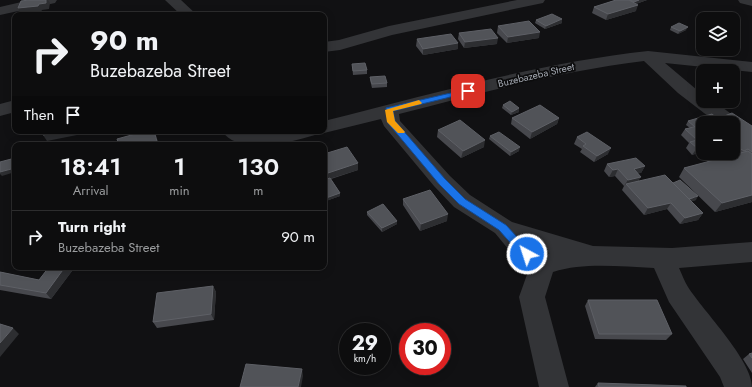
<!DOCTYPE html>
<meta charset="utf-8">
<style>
:root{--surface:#0d0d0e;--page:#1b1b1c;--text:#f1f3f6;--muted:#9a9c9e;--line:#2d2d2e}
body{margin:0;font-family:Jost,sans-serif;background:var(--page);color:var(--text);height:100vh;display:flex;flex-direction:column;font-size:15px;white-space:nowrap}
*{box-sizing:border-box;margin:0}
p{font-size:13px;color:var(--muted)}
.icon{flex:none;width:22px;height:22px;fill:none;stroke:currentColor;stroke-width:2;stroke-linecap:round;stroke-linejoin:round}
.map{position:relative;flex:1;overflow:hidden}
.sheet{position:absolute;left:12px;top:142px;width:315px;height:128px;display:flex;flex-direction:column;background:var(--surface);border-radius:8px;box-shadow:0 2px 10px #0003,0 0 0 1px var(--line)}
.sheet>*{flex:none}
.top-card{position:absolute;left:12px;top:12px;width:315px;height:122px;border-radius:8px;box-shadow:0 2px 10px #0003,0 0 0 1px var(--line);background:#0d0d0e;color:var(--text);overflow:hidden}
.tools{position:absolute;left:696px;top:12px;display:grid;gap:8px}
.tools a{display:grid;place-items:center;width:44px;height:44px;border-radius:8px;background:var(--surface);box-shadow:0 2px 10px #0003,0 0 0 1px var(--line);font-size:20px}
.speed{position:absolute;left:339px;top:323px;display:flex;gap:8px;font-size:20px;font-weight:700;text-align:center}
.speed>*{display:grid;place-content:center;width:52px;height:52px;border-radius:50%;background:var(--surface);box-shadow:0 2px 10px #0003,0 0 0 1px var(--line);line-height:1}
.speed small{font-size:10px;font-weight:400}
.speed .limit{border:6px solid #d22;background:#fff;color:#111}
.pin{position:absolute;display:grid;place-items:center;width:34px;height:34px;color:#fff;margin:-17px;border-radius:8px;box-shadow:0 2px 6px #0006}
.me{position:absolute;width:44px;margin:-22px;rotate:320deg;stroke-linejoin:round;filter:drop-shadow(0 0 3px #0008)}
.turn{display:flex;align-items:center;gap:14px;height:84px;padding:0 12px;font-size:18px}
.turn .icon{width:52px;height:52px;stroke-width:2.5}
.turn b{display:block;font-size:28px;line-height:34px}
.then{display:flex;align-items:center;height:38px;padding:0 12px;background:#0003;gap:8px;font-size:15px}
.eta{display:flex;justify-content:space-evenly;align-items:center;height:68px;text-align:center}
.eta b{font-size:24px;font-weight:600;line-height:28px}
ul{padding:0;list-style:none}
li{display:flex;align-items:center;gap:12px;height:52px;padding:0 12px;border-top:1px solid var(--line)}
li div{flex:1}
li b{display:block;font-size:15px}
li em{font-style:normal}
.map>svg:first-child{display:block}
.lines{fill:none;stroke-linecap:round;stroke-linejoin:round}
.minor{fill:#333437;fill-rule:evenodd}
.wall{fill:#47484d;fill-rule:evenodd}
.shaded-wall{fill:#2d2e31}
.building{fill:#515358;stroke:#5e6066}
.route{fill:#1a73e8;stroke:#114b97}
.slow{fill:#f59e0b}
.labels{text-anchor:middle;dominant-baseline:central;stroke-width:3.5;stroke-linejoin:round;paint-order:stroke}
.far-street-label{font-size:10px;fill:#a4a9b2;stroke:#0c0c0d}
</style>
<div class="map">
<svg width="752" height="387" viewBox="0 0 752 387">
<rect width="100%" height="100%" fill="#111113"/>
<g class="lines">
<path class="minor" d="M 30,0 L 57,0 L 55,3 L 0,15 L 0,7 Z
M 165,0 L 181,0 L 197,15 L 181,15 Z
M 517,0 L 545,0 L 543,3 L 538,4 L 392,35 L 340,50 L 324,52 L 324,42 L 339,40 L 389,26 Z
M 738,0 L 752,0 L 752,6 L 740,3 Z
M 648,51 L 752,62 L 752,72 L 665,63 L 703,95 L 703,101 C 715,101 732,112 739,123 L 736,127 L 733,128 L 733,123 L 717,123 L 678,93 L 644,61 C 561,71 480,93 399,114 L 400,121 L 450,176 L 470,195 L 512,222 L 593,246 L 672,248 L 752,242 L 752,262 L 679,268 C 682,274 684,281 688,287 C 704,312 752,360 752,387 L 724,387 L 720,377 L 669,302 L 654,268 C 621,267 585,262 553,272 L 545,297 L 569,387 L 539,387 L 519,297 L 529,269 L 518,261 L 495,233 L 454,207 L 434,186 L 384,126 L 381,119 L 324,133 L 317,131 L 315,135 C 292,142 238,156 222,131 L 324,131 L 324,121 C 431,94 538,63 648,51 ZM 539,249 L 549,253 L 550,253 L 546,254 Z
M 15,100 L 15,112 L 0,116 L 0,104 Z"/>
</g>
<path class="wall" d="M 616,0 L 647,0 L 636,4 L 636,11 L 606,20 L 592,13 L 594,7 Z
M 536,20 L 562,23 L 545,29 L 535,23 Z
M 498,26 L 539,38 L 507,43 L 497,33 Z
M 671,27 L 686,30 L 678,34 L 670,30 Z
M 459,33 L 497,44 L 464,48 L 458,39 Z
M 417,39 L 458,49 L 423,55 L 416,46 Z
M 352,64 L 367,70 L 367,74 L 353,75 Z
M 370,77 L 387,83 L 387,87 L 372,88 L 370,80 Z
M 503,105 L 519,112 L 511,115 L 502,108 Z
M 512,118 L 559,118 L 557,124 L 530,139 L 511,124 Z
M 718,119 L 752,126 L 752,202 L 715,212 L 679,177 L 684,168 L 708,162 L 698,153 L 692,155 L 686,148 L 689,143 L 681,135 L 685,129 L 690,128 L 686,125 L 688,121 ZM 703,123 L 733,123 L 733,153 L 727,153 L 731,156 L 726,157 L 725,155 L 726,153 L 703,153 Z
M 438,130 L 484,147 L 461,158 L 437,137 Z
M 490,136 L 519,151 L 510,156 L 489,139 Z
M 577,137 L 608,154 L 594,162 L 580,152 L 582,149 L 574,144 Z
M 324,154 L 358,170 L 331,179 L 340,193 L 340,196 L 326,201 L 324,198 L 324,180 L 326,180 L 324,176 Z
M 607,164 L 645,166 L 641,173 L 638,173 L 639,181 L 673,183 L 696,200 L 691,201 L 703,213 L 698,220 L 680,224 L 667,209 L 644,215 L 622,190 L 624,186 L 615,176 L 609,177 L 604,171 Z
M 403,199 L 447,221 L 420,231 L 403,205 Z
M 367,212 L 397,221 L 397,224 L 382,232 L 367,215 Z
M 49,267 L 75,267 L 51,299 L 0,290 L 0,272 L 39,280 Z
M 213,286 L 216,292 L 214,320 L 157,328 L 153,322 Z
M 588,300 L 672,334 L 666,340 L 595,339 L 585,306 Z
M 752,353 L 752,373 L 743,359 L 749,354 Z
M 598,383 L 599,387 L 595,387 Z"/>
<path class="shaded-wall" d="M 46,0 L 48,0 L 50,3 L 49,9 L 42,10 L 41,12 L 21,14 L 18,8 L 39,4 Z
M 639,0 L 647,0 L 633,5 L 634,2 Z
M 638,5 L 636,11 L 606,20 L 608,14 Z
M 562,19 L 562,23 L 545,29 L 546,26 Z
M 688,27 L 686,30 L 678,34 L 680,31 Z
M 540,32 L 539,38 L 507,43 L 508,37 Z
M 498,38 L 497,44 L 464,48 L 465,42 Z
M 458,43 L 458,49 L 423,55 L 423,49 Z
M 519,108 L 519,112 L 511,115 L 512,112 Z
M 559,118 L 557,124 L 530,139 L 532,132 Z
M 62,131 L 97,131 L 47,141 L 43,135 Z
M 154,131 L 156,135 L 159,145 L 158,145 Z
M 485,140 L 484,147 L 461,158 L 463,151 Z
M 520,147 L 519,151 L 510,156 L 511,152 Z
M 703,147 L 698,153 L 692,155 L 697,148 Z
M 611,148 L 608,154 L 594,162 L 597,156 Z
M 722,153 L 726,153 L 723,157 L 726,156 L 722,163 L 711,165 L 716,159 Z
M 358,163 L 358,170 L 326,180 L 325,174 Z
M 645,166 L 641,173 L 630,175 L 634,169 Z
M 15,168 L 15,172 L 2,176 L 0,174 L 0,172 Z
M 618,169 L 615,176 L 609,177 L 613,170 Z
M 641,177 L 637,183 L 626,184 L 624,186 L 628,180 Z
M 340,193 L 340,196 L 326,201 L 326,198 Z
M 752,195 L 752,202 L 715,212 L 722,203 Z
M 698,196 L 696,200 L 687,203 L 689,200 Z
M 671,203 L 667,209 L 644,215 L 648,208 Z
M 703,213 L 698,220 L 680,224 L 685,218 Z
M 448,214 L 447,221 L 420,231 L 421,224 Z
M 397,221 L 397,224 L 382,232 L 382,228 Z
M 65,267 L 75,267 L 51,299 L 46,293 Z
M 213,286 L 216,292 L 214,320 L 211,314 Z
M 13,328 L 19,334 L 0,357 L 0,343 Z
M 302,369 L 303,376 L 301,387 L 298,387 Z"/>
<path class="building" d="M 29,0 L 46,0 L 46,3 L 39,4 L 38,6 L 18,8 L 21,1 Z
M 616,0 L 629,0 L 638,5 L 608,14 L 594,7 Z
M 630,0 L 639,0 L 634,2 Z
M 111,12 L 112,15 L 100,15 L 100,14 Z
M 552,14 L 562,19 L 546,26 L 536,20 Z
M 529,21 L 540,32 L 508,37 L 498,26 Z
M 679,23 L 688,27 L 680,31 L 671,27 Z
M 491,29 L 498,38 L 465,42 L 459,33 Z
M 451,34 L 458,43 L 423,49 L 417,39 Z
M 365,63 L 367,70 L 353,71 L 352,64 Z
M 385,76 L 387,83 L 372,84 L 370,77 Z
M 510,101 L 519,108 L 512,112 L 503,105 Z
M 540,105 L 559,118 L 532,132 L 512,118 Z
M 732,113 L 752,126 L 752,152 L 748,149 L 744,151 L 733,144 L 733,123 L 707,123 Z
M 712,114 L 718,119 L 707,123 L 703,123 L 703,126 L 700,127 L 698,126 L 695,127 L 688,121 Z
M 460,120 L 485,140 L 463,151 L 438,130 Z
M 698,126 L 703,130 L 703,147 L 697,148 L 690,142 L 697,140 L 685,129 Z
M 43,131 L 62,131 L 43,135 Z
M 146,131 L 154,131 L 158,145 L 119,145 L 117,139 Z
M 499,132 L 520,147 L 511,152 L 490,136 Z
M 587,132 L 611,148 L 597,156 L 583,146 L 586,144 L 577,137 Z
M 347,147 L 358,163 L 325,174 L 324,171 L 324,154 Z
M 748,151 L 752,154 L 752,195 L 722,203 L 684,168 Z
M 710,153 L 722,153 L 726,156 L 716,159 Z
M 15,158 L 15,168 L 0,172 L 0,162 Z
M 636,158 L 645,166 L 634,169 L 641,177 L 628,180 L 618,169 L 613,170 L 607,164 Z
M 665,175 L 703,213 L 685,218 L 671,203 L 648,208 L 626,184 Z
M 330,178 L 340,193 L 326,198 L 324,195 L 324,180 Z
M 680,180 L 698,196 L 689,199 L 673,183 Z
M 430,190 L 448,214 L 421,224 L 403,199 Z
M 383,204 L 397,221 L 382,228 L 367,212 Z
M 49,267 L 65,267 L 46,293 L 0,285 L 0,272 L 39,280 Z
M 213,286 L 211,314 L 153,322 L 157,293 Z
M 588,300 L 657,300 L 672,334 L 599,334 Z
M 0,324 L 13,328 L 0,343 Z
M 752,353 L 752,358 L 749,354 Z
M 246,364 L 302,369 L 298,387 L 240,387 Z
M 598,383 L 686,386 L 686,387 L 599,387 Z"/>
<path class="route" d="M 468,89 L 472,91 L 471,92 L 393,111 L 395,121 L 445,179 L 465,199 L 506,225 L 530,251 L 532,254 L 530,257 L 523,257 L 499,230 L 459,204 L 439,184 L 388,123 L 386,108 Z"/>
<path class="slow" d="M 419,100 L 422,103 L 421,104 L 393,111 L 395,121 L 405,132 L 404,133 L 398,133 L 387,122 L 385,110 Z"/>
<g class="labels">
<g class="far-street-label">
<text transform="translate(536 75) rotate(-13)">Buzebazeba Street</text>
</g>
</g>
</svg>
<div class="tools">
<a><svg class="icon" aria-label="layers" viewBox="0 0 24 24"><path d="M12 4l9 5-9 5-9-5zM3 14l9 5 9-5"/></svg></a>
<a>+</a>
<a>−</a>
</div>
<div class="speed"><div>29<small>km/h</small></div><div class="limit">30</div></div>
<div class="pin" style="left:468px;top:91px;background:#d93025"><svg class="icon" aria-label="arrive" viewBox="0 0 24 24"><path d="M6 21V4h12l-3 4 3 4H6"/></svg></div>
<svg class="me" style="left:527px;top:254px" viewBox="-20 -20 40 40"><circle r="17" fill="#1a73e8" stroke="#fff" stroke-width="3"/><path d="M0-11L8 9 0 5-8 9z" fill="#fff"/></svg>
<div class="top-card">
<div class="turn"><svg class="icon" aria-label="right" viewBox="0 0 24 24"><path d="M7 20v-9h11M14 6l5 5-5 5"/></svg><div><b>90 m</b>Buzebazeba Street</div></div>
<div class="then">Then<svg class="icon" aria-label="arrive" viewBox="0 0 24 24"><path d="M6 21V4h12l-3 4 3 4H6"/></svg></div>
</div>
<section class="sheet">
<div class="eta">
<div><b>18:41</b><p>Arrival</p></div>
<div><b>1</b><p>min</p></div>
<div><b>130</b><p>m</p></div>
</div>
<ul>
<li><svg class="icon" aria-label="right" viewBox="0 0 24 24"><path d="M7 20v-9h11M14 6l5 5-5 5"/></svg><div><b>Turn right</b><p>Buzebazeba Street</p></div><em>90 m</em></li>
</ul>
</section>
</div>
